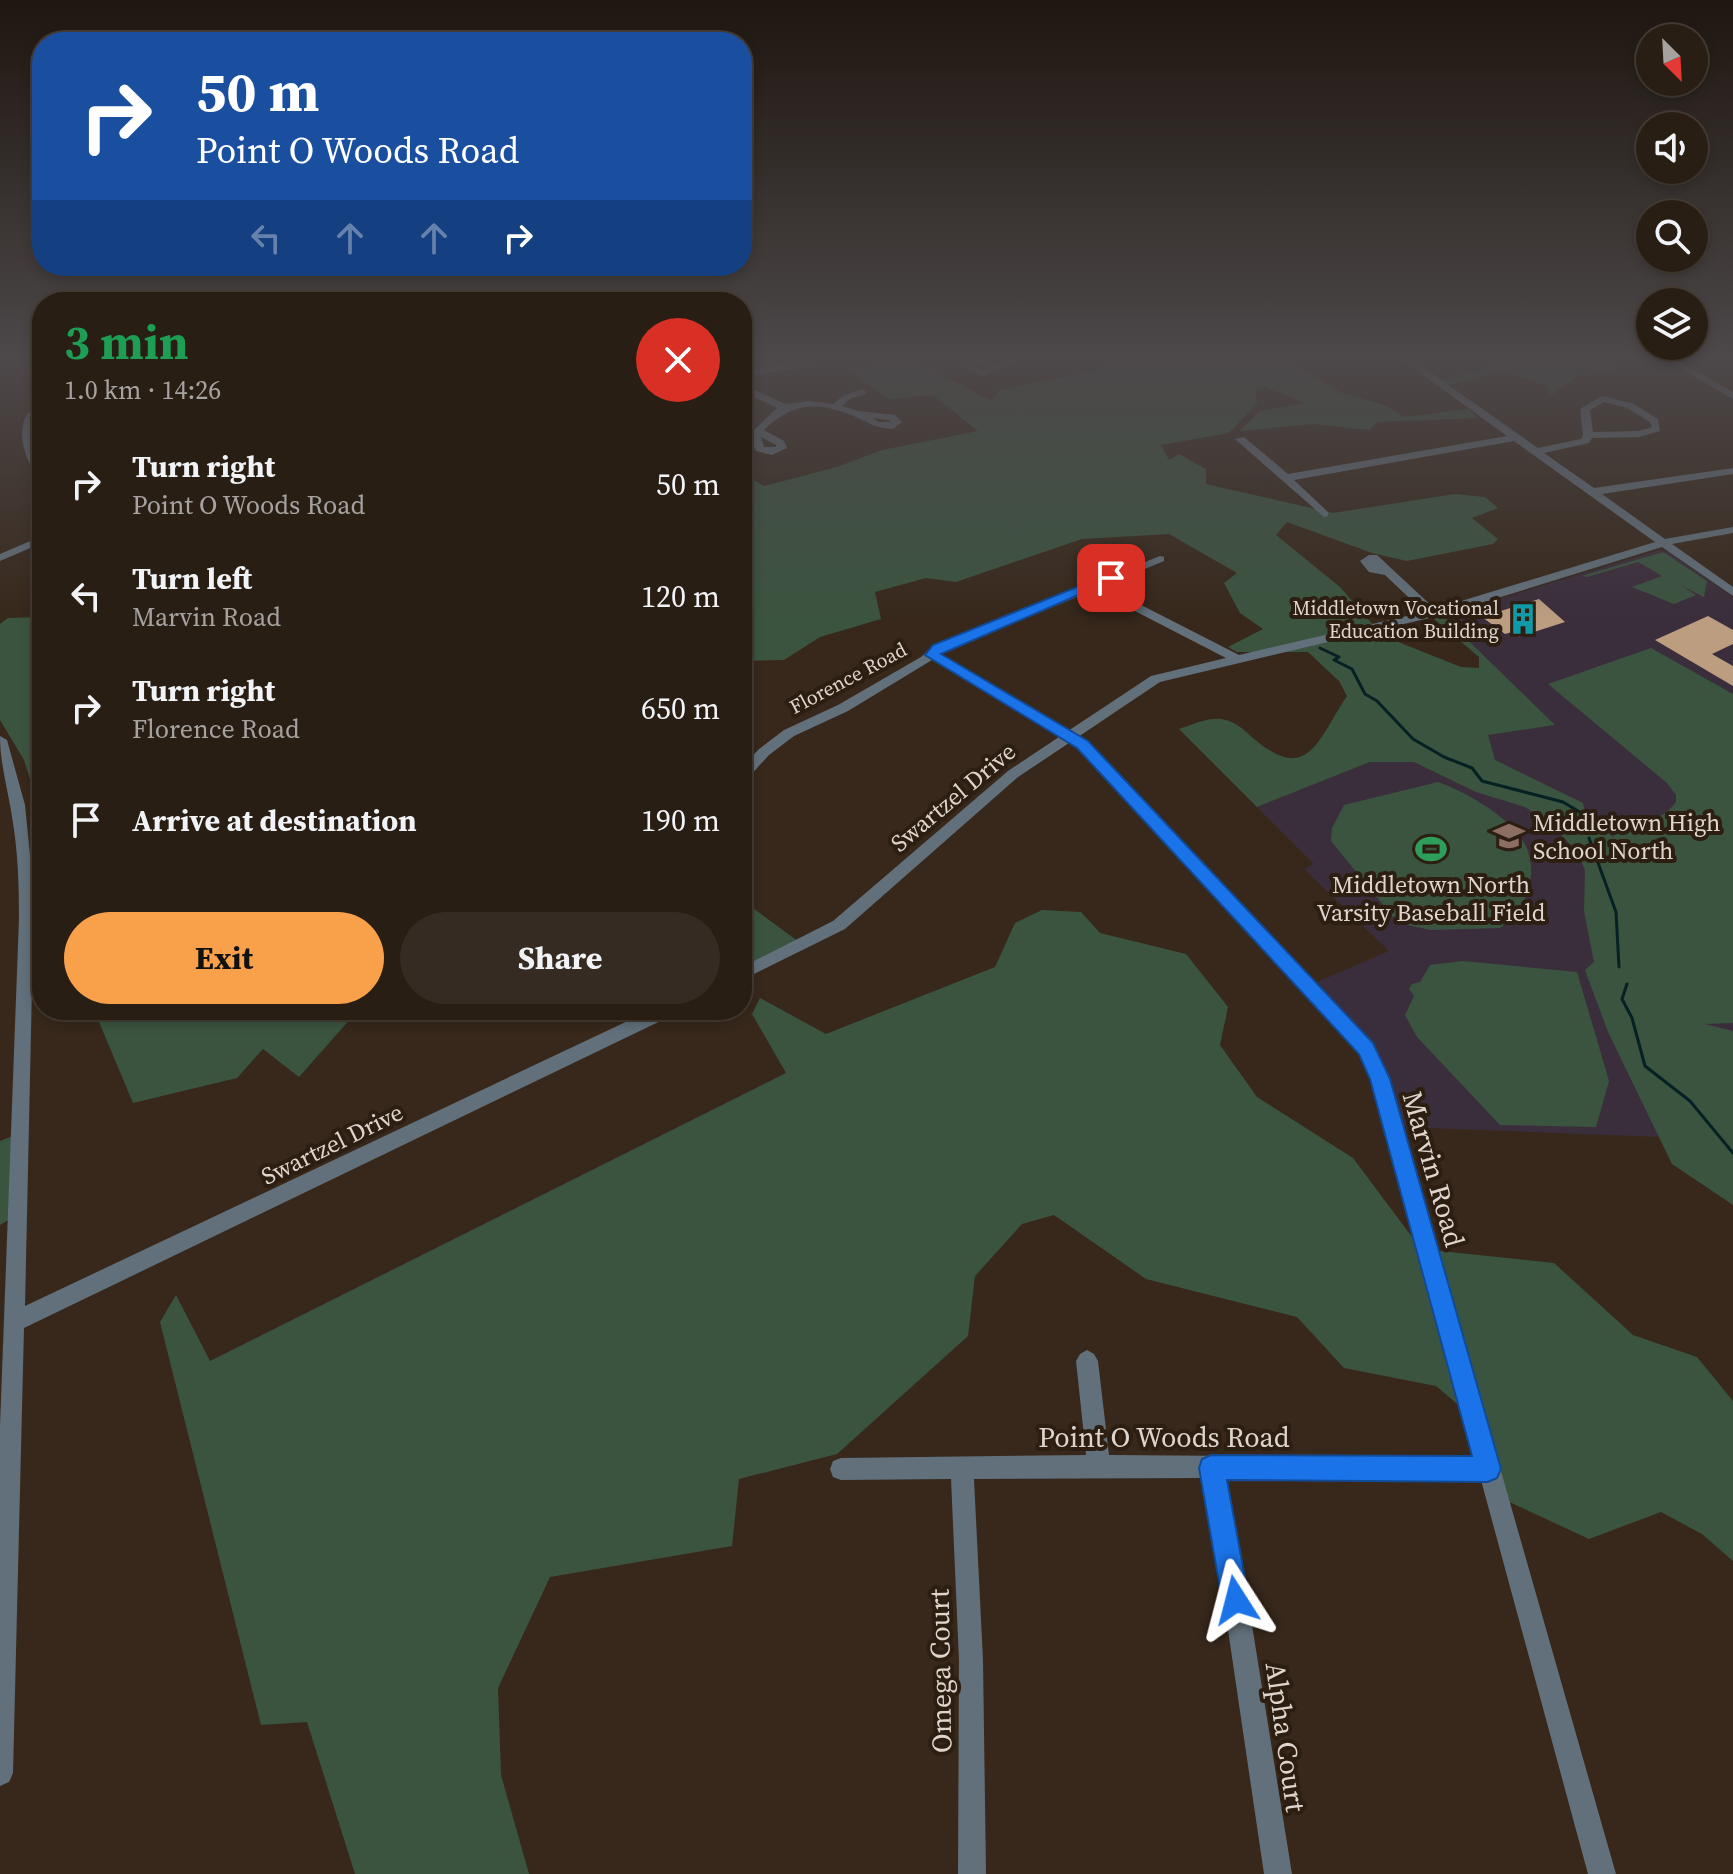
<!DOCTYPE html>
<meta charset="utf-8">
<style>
:root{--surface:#291e14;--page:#352b22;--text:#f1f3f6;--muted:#a5a2a0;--line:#453c34;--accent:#f8a14a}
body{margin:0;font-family:"Source Serif 4",serif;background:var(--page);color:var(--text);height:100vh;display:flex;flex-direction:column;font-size:30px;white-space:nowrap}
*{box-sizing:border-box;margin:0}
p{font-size:26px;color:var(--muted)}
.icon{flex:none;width:44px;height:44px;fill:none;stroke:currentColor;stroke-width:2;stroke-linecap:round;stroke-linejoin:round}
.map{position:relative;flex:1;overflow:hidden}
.drawer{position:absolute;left:32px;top:292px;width:720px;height:728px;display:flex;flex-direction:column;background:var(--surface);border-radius:32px;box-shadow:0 4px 12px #0003,0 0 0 2px var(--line)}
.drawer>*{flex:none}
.banner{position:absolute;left:32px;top:32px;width:720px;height:244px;border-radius:32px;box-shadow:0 4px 12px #0003,0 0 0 2px var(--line);background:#1a4fa0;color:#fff;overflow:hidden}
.needle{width:52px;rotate:156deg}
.buttons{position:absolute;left:1636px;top:24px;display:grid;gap:16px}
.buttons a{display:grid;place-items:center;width:72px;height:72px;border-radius:50%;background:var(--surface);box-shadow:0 4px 12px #0003,0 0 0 2px var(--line);font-size:40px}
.pin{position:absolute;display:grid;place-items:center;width:68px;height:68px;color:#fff;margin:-34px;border-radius:16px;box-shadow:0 4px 12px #0006}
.me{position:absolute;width:88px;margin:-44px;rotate:351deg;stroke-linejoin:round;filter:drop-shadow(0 0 6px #0008)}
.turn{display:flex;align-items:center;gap:28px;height:168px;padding:0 32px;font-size:36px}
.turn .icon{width:104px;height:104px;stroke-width:2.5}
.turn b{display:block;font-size:56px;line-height:68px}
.lanes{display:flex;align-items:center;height:76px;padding:0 32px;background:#0003;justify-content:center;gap:40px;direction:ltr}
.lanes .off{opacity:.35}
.round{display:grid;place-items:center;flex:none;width:84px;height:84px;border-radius:42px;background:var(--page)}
.overview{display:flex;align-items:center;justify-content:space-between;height:136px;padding:0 32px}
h1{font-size:48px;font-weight:700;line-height:60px;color:#1e9e55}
.primary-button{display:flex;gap:16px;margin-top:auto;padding:16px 32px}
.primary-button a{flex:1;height:92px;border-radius:48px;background:var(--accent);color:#111;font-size:32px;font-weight:700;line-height:92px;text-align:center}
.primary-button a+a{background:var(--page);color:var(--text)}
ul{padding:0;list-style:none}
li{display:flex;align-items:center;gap:24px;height:112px;padding:0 32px}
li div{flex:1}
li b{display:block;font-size:30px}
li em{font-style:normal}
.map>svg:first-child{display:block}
.education{fill:#3b2e3c}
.green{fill:#3b5440}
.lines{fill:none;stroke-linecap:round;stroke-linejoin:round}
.stream{stroke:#052123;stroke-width:3}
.building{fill:#bc9d7f}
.minor{fill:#62707b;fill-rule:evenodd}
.route{fill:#1a73e8;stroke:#114b97;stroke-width:2}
.labels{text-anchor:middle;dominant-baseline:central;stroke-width:8;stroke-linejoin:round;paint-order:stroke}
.far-poi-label{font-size:20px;fill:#dfd5cd;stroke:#2d1e12;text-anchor:end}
.far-street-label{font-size:20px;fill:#dfd5cd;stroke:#2d1e12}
.street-label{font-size:24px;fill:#dfd5cd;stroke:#2d1e12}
.poi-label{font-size:24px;fill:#dfd5cd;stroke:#2d1e12;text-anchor:start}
.near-street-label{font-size:28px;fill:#dfd5cd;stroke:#2d1e12}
</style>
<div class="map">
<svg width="1733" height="1874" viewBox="0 0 1733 1874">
<rect width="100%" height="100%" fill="#37281b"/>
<path class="education" d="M 1659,550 L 1669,552 L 1733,597 L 1733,1034 L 1609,1033 L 1661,1137 L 1403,1127 L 1388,1076 L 1379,1054 L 1315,983 L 1389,951 L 1304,869 L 1314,864 L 1257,807 L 1370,762 L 1453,740 L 1554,725 L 1443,616 Z"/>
<path class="green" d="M 873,356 L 908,356 L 991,401 L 999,390 L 1096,370 L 1111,356 L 1303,356 L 1290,361 L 1342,393 L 1387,406 L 1404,417 L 1469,409 L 1478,418 L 1377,422 L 1369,430 L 1314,424 L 1239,431 L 1260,411 L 1305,403 L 1265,387 L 1255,390 L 1257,404 L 1229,433 L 1161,445 L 1169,460 L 1179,454 L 1206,469 L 1206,484 L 1333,513 L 1455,494 L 1485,497 L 1498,508 L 1472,518 L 1498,539 L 1493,544 L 1407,561 L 1372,553 L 1287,522 L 1276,535 L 1340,587 L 1383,636 L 1461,667 L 1479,668 L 1479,657 L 1433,618 L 1443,616 L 1555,725 L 1488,735 L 1495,760 L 1583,803 L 1585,812 L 1614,838 L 1613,833 C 1635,827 1662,821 1676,802 L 1676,795 L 1667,783 L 1548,684 L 1651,648 L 1733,694 L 1733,1023 L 1705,1024 L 1733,1031 L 1733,1205 L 1672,1164 L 1608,1032 L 1585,970 L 1594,962 L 1584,911 L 1585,870 L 1577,851 L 1549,823 L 1525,807 L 1476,792 L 1414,762 L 1370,762 L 1257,807 L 1179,729 C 1191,725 1209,717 1221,719 C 1235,721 1243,729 1253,738 C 1308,785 1317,741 1347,696 L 1339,681 L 1308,652 L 1237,652 L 1228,647 L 1263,629 L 1240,613 L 1224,583 L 1237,573 L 1169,534 L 1082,539 L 956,582 L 926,578 L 875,592 L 881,619 L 820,637 L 784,660 L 742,661 L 742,473 L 764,486 L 837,467 L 882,450 L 978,431 L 933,395 L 889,399 L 848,370 L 878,361 Z
M 1490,356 L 1618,356 L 1629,363 L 1613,365 L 1620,372 L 1580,375 L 1550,396 L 1548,386 L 1503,371 L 1444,387 L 1436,382 L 1487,367 Z
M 1663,552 L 1707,581 L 1704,597 L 1680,585 L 1696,595 L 1674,604 L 1632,587 L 1662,576 L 1638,562 L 1587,577 L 1582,576 Z
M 42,617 L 42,818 L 24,760 L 0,720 L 0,624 L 8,618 Z
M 1438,782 C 1465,792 1493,808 1514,829 C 1543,859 1533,905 1500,928 L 1431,930 L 1398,923 L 1331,841 L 1332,828 L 1344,805 Z
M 742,900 L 799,942 L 748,966 L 742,962 Z
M 1042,910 L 1081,912 L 1100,933 L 1186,954 L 1228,1007 L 1220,1045 L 1257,1097 L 1353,1158 L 1421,1249 L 1554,1263 L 1633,1335 L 1697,1357 L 1733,1401 L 1733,1561 L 1702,1534 L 1661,1512 L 1589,1539 L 1492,1494 L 1469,1414 L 1436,1386 L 1344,1368 L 1297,1317 L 1146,1279 L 1054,1215 L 1022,1224 L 975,1276 L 968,1336 L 837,1454 L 739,1479 L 732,1546 L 550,1577 L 498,1688 L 501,1775 L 529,1874 L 355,1874 L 307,1722 L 261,1725 L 160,1322 L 176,1295 L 210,1361 L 786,1073 L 752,1014 L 760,998 L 826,1034 L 995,967 L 1015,923 Z
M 1463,961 L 1577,972 L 1609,1081 L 1596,1127 L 1500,1125 L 1417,1037 L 1405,1015 L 1414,996 L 1409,989 L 1412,984 L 1420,982 L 1430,965 Z
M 94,1010 L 371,1010 L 352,1017 L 299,1077 L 263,1049 L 237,1078 L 133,1103 Z
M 18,1134 L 17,1215 L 0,1225 L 0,1141 Z"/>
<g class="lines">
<path class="stream" d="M 1320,648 L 1339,657 L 1334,660 L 1352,669 L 1365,694 L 1377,701 L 1413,739 L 1444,757 L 1472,768 L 1482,781 L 1563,802 L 1583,814 L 1585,829
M 1589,838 L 1616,912 L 1619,967
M 1627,984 L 1622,999 L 1632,1018 L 1645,1066 L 1690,1101 L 1733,1153"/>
</g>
<path class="building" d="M 1539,599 L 1565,622 L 1519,637 L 1512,632 L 1505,634 L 1482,617 Z
M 1708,616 L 1733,630 L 1733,644 L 1712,654 L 1733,666 L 1733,686 L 1655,640 Z"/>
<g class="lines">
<path class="minor" d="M 9,356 L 18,356 L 13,360 Z
M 986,356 L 1005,356 L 1014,362 L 982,376 L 961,366 ZM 997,358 L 1002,362 L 982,370 L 974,366 Z
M 1397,356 L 1407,356 L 1538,448 L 1581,439 L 1583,435 L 1580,409 L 1602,396 L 1634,404 L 1658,419 L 1660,431 L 1639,437 L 1592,438 L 1589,443 L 1544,453 L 1594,488 L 1733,468 L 1733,474 L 1602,494 L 1665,539 L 1733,527 L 1733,533 L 1672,544 L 1733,587 L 1733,596 L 1662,547 L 1446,614 L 1160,682 L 1078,737 L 1087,742 L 1372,1044 L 1389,1079 L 1616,1874 L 1588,1874 L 1481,1480 L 1224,1478 L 1243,1569 L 1292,1874 L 1264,1874 L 1219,1569 L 1202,1478 L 974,1479 L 983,1660 L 986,1874 L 958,1874 L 959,1660 L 951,1479 L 841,1480 L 833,1477 L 830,1469 L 833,1461 L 841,1458 L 1086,1455 L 1076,1361 L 1080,1354 L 1087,1350 L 1094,1354 L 1098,1361 L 1109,1455 L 1475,1458 L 1371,1079 L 1359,1054 L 1077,748 L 1069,743 L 1018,777 L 845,929 L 742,980 L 742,967 L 833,921 L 1008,771 L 1059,737 L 932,660 L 848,711 L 794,736 L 769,755 L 747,779 L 742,781 L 742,767 L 759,749 L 784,730 L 838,705 L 921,657 L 934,645 L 1160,556 L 1164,557 L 1164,561 L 1104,586 L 1239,655 L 1424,612 L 1385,575 L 1369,572 L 1360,561 L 1369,555 L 1377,555 L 1435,609 L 1655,542 L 1514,441 L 1294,480 L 1328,512 L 1328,516 L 1324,517 L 1235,439 L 1244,437 L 1288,474 L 1507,436 ZM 1604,402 L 1627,408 L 1650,422 L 1652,427 L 1639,431 L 1593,432 L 1590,410 ZM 1094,590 L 1226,658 L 1151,676 L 1068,731 L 939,653 Z
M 1659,356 L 1670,356 L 1733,392 L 1733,399 Z
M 797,357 L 812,357 L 817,365 L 742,377 L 742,371 L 783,364 Z
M 742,384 L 785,404 L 809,401 L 833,404 L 844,395 L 862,389 L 867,392 L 865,394 L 850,399 L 842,406 L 858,411 L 895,415 L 902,422 L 893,429 C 874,428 868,422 851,415 C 816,401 791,403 764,430 L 784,441 L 787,448 L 772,455 L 756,451 L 750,439 L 755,429 L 777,408 L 742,391 ZM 872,418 L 889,420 L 891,422 L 879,422 ZM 761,437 L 776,445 L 776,447 L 764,447 Z
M 42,401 C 42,413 32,419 31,431 C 30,450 42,465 42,483 C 35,479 33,471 29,462 C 19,440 17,414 42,401 Z
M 42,536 L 42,543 L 0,561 L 0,554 Z
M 0,736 L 7,740 L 25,805 L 34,895 L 25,1306 L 651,1010 L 675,1010 L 673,1015 L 24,1328 L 13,1773 L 9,1782 L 0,1786 L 0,1426 L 19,918 C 19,886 18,854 13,823 C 9,793 0,766 0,736 Z"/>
</g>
<linearGradient id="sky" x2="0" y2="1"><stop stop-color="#1e160f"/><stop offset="0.58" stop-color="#4d484a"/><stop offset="1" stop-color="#4d484a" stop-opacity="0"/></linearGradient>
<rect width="1733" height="618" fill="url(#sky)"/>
<path class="route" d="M 1107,575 L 1118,578 L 941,654 L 1088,741 L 1373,1043 L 1390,1079 L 1501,1469 L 1497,1478 L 1488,1482 L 1227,1480 L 1249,1600 L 1245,1609 L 1236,1613 L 1226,1609 L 1222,1600 L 1199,1468 L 1202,1459 L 1211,1455 L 1472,1456 L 1370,1079 L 1359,1054 L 1077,748 L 925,655 L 933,645 Z"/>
<defs>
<symbol id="building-bare" viewBox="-9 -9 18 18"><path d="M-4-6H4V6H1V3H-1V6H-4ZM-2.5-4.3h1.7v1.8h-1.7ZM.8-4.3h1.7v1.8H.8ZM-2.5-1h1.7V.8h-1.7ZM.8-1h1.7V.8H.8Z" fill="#0f9aa8" stroke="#2d1e12" stroke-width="2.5" paint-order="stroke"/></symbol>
<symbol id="school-bare" viewBox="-9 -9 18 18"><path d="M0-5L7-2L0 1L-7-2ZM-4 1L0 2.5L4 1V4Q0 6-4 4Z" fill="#8d6e63" stroke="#2d1e12" stroke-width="2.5" paint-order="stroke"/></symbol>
<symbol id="stadium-bare" viewBox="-9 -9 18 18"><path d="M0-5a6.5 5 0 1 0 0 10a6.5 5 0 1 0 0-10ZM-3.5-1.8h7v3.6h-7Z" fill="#2e9e5b" stroke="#2d1e12" stroke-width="2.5" paint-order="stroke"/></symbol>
</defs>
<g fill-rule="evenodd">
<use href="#building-bare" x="1501" y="597" width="44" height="44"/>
<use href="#school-bare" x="1487" y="814" width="44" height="44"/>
<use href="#stadium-bare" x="1409" y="827" width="44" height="44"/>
</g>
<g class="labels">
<g class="far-poi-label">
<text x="1499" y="608">Middletown Vocational<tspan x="1499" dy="23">Education Building</tspan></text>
</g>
<g class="far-street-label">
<text transform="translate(848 678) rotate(-28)">Florence Road</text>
</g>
<g class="street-label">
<text transform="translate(953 797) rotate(-40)">Swartzel Drive</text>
<text transform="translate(332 1144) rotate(-26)">Swartzel Drive</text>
</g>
<g class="poi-label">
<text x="1533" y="822">Middletown High<tspan x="1533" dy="28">School North</tspan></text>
<text x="1431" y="884" text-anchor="middle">Middletown North<tspan x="1431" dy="28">Varsity Baseball Field</tspan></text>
</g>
<g class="near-street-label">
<text transform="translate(1434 1169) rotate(74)">Marvin Road</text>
<text x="1164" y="1437">Point O Woods Road</text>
<text transform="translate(940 1671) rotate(-91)">Omega Court</text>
<text transform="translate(1286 1737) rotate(82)">Alpha Court</text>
</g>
</g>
</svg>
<div class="buttons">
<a><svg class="needle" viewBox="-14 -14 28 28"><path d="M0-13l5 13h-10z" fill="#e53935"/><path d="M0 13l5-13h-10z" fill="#a5a2a0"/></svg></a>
<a><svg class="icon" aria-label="sound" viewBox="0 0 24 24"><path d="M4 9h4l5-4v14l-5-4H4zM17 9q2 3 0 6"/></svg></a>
<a><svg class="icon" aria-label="search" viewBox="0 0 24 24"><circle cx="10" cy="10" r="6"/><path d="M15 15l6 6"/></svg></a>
<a><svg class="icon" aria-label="layers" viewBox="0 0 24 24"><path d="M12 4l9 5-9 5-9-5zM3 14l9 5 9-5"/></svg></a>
</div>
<div class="pin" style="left:1111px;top:578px;background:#d93025"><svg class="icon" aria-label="arrive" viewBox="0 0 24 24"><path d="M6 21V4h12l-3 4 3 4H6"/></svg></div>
<svg class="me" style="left:1236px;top:1600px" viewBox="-20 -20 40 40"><path d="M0-17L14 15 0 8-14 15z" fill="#1a73e8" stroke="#fff" stroke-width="4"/></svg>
<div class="banner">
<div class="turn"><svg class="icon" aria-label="right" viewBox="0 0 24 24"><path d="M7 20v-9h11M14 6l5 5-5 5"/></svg><div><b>50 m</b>Point O Woods Road</div></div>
<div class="lanes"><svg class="icon off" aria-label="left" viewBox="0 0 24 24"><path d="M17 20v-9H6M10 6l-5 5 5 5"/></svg><svg class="icon off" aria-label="ahead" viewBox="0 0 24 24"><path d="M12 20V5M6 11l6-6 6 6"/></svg><svg class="icon off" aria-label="ahead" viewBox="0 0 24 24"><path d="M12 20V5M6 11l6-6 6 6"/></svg><svg class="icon" aria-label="right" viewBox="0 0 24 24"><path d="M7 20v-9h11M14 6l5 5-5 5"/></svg></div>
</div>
<section class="drawer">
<div class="overview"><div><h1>3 min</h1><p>1.0 km · 14:26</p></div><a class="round" style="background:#d93025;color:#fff"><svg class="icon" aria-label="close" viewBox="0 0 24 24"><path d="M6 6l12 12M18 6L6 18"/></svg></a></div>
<ul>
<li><svg class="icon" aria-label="right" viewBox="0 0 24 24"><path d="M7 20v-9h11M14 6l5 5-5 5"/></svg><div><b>Turn right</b><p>Point O Woods Road</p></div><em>50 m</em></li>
<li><svg class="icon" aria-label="left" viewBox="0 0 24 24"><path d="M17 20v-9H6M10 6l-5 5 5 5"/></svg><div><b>Turn left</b><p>Marvin Road</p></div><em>120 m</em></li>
<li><svg class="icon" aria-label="right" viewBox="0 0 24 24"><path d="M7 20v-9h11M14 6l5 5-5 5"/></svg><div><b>Turn right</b><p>Florence Road</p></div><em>650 m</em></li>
<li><svg class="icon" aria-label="arrive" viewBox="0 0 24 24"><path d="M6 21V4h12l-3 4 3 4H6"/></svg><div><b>Arrive at destination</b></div><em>190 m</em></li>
</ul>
<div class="primary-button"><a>Exit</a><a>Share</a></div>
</section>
</div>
